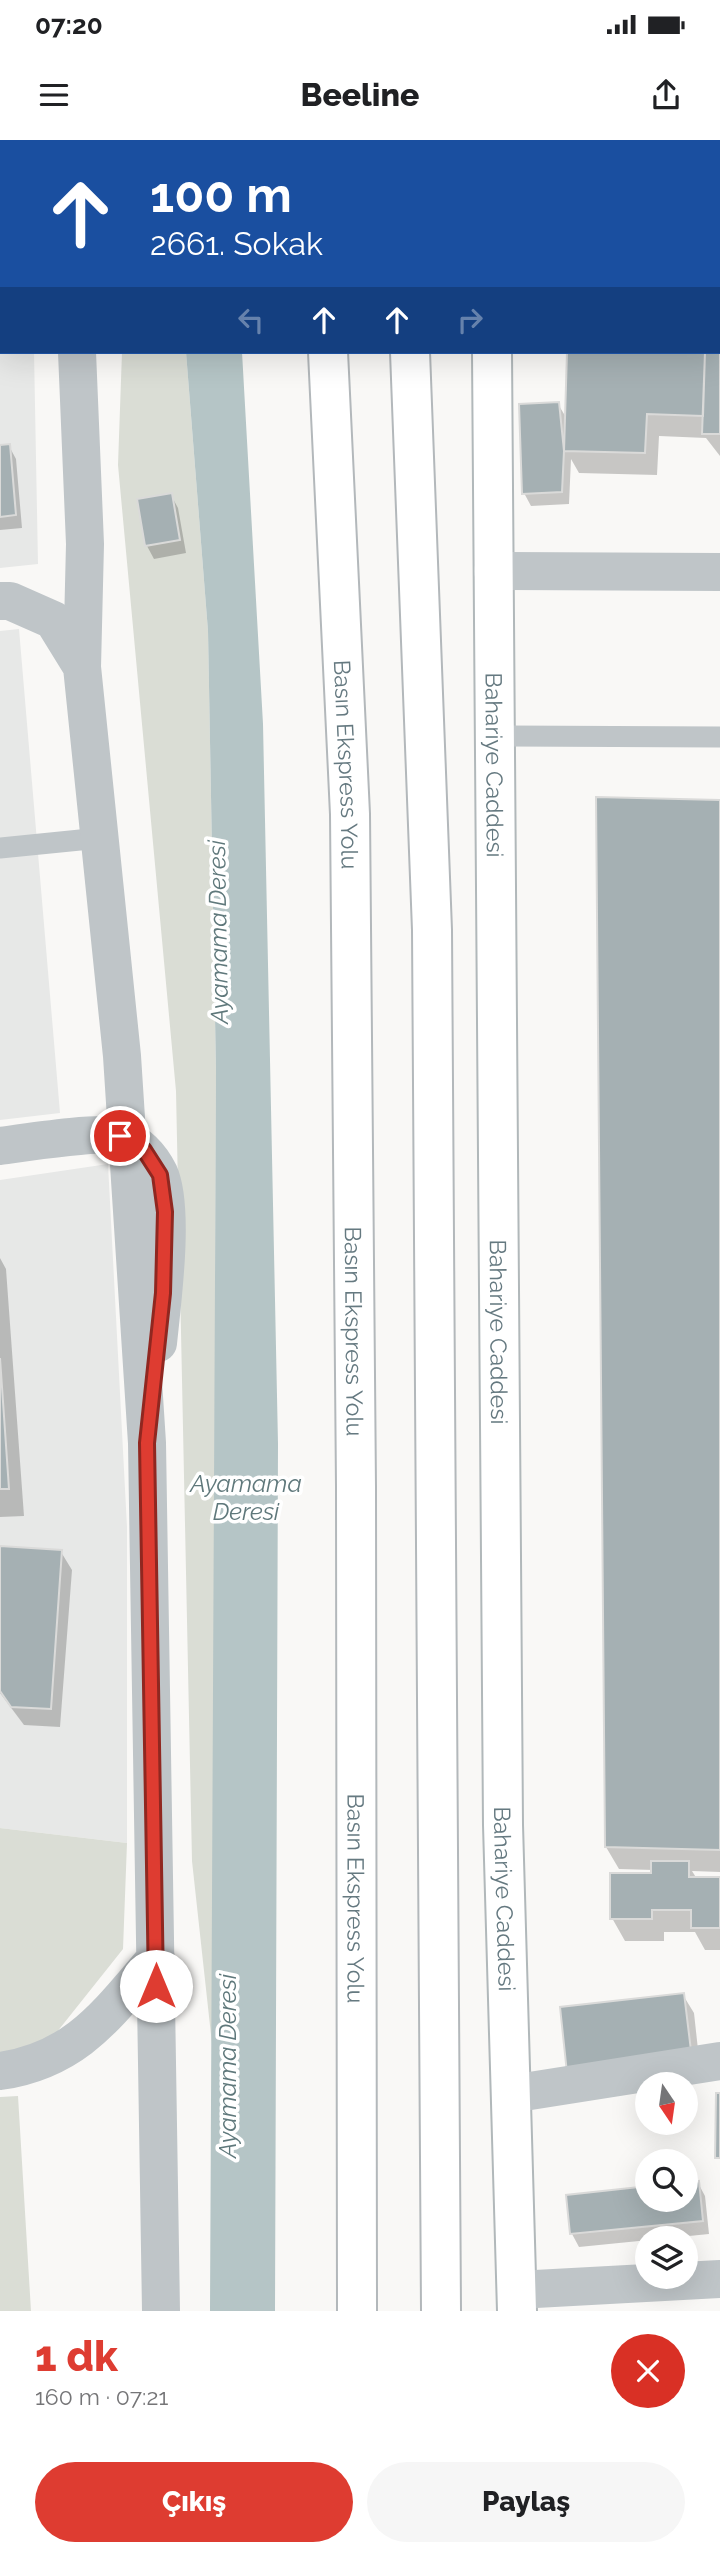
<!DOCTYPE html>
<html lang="tr">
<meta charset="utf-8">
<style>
:root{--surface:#fff;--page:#f6f6f6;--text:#202124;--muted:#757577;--accent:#de3c31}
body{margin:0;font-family:Raleway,sans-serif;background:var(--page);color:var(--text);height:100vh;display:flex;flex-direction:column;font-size:26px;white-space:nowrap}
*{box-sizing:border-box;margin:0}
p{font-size:23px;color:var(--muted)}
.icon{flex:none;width:38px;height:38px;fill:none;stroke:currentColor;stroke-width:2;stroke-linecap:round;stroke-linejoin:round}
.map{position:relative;height:2171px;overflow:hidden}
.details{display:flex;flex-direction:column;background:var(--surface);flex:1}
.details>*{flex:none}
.banner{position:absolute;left:0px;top:0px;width:721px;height:214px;box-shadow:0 7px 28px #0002;background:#1a4fa0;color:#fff;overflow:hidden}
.needle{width:46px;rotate:167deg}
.buttons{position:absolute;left:635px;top:1932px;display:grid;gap:14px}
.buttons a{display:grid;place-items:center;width:63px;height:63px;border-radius:50%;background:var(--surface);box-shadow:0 7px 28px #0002;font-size:35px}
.pin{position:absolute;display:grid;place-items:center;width:60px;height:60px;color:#fff;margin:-30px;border:4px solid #fff;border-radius:50%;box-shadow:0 2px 7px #0007}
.me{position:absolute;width:77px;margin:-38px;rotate:0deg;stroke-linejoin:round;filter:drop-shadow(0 0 5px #0008)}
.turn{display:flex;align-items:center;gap:24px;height:147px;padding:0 35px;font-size:32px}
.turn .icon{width:91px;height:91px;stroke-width:2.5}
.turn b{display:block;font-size:49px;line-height:60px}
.lanes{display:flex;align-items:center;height:66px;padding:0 35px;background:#0003;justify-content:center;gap:35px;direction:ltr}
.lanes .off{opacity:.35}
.round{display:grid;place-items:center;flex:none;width:74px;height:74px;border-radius:37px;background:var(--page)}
.headline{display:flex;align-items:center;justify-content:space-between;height:119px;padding:0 35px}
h1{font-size:42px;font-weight:800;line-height:52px;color:var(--accent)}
.primary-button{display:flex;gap:14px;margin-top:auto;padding:14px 35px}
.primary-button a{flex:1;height:80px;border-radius:42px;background:var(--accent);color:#fff;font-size:28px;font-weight:800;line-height:80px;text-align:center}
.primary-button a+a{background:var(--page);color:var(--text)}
.status{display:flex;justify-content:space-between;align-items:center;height:49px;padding:0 35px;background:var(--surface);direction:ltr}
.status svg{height:19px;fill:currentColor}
header{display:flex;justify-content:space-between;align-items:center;height:91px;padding:0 35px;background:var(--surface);font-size:32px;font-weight:800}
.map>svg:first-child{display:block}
.built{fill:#e7e8e7}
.green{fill:#daddd5}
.water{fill:#b5c5c6}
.shadow{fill:#0003}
.building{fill:#a5b0b3;stroke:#dadad9;stroke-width:2}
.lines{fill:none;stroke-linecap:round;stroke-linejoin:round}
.primary-casing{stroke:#b1b8ba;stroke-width:42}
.highway-casing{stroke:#b3b8bb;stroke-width:42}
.lane{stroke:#bfc5c8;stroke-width:21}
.street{stroke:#bfc5c8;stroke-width:38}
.primary{stroke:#fff;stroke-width:38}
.highway{stroke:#fff;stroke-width:38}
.route-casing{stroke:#902720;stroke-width:18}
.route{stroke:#de3c31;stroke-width:12}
.labels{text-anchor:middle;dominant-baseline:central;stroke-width:7;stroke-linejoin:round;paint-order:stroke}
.street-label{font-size:23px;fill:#657980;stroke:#fff}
.water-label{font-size:24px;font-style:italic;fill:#5f787b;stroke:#fff}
</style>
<div class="status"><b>07:20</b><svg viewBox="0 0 49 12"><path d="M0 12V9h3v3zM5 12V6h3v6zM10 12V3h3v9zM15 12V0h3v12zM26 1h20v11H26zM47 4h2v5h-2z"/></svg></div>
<header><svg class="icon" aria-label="menu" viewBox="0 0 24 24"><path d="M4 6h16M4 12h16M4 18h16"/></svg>Beeline<svg class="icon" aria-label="share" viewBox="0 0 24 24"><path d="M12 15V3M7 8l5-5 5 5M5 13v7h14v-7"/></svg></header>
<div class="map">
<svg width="720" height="2171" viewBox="0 0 720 2171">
<rect width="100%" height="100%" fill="#f9f8f6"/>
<path class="built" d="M 0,0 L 30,0 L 2,2 L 2,212 L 34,212 L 38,424 L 0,428 Z
M 19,489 L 60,973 L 0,980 L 0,491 Z
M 108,1024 L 127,1387 L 127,1703 L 0,1688 L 0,1040 Z"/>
<path class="green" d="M 122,212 L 186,212 L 208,491 L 216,932 L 213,1913 L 192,1721 L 176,951 L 118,325 Z
M 0,1688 L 127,1703 L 123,1809 L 45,1907 L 0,1913 Z
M 18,1956 L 31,2171 L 0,2171 L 0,1957 Z"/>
<path class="water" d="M 186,212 L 242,212 L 263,584 L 278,1304 L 275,2171 L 210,2171 L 216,932 L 208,491 Z"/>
<path class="shadow" d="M 574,0 L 720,0 L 720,316 L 706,298 L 659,296 L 657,335 L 579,333 L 571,319 L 569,364 L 531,366 L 524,353 L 558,264 L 567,279 L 568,212 L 719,212 L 719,2 Z
M 9,306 L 16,319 L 22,388 L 0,390 L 0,307 Z
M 171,355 L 178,368 L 186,413 L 154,419 L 147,406 L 139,361 Z
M 720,662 L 720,1732 L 692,1731 L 697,1739 L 720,1739 L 720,1810 L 705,1810 L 695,1792 L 664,1792 L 664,1801 L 625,1801 L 612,1778 L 653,1735 L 653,1730 L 619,1729 L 606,1707 Z
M 0,1118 L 6,1129 L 24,1376 L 0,1377 Z
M 0,1408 L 61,1412 L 72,1430 L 60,1587 L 24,1585 L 0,1553 Z
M 683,1855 L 694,1873 L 701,1937 L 579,1951 Z
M 698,2043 L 705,2056 L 709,2094 L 579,2107 L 572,2094 L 568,2056 L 686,2060 L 686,2044 Z"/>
<path class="building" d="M 572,0 L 712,0 L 572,2 Z
M 712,0 L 720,0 L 720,294 L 702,294 L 705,212 L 719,212 L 719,2 Z
M 567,212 L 705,212 L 703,276 L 647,274 L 645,313 L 564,311 Z
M 559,262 L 564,311 L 562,352 L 522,354 L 519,264 Z
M 10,304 L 16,375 L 0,377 L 0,305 Z
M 172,353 L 180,400 L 145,406 L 137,359 Z
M 596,657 L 720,660 L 720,1710 L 605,1707 Z
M 0,1218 L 9,1349 L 0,1349 Z
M 0,1406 L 62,1410 L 51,1569 L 11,1567 L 0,1551 Z
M 651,1721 L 689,1721 L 689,1737 L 720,1737 L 720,1788 L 691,1788 L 691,1770 L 652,1770 L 652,1779 L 610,1779 L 610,1733 L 651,1733 Z
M 684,1853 L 692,1919 L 567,1933 L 560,1867 Z
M 716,1953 L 720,1953 L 720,2018 L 715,2018 Z
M 699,2041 L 703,2081 L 570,2094 L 566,2055 L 648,2046 L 648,2060 L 686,2060 L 686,2043 Z"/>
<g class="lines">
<defs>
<g id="primary">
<path d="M 499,2 L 499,0"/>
<path id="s1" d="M 492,212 L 503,1685 L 517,2171"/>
</g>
<g id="highway">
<path d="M 316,0 L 316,2"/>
<path d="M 396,0 L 396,2"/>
<path d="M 426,0 L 426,2"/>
<path id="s2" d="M 328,212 L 350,674 L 356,1347 L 357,2171"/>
<path d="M 410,212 L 432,790 L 441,2171"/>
</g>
</defs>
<use href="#primary" class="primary-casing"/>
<use href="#highway" class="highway-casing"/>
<path class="lane" d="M 555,2 L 555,0
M 494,596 L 720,597
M 0,708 L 100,698"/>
<path class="street" d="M 70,2 L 70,0
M 77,212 L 85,404 L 82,527 L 122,916 L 147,1303 L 161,2171
M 493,431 L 720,432
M 0,461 L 10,461 L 53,480 L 82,527
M 0,1006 C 22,1003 105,990 122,997 C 139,1004 151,1017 159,1033 C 175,1068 162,1163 158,1203
M 0,1931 C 77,1920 108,1873 156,1818
M 511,1954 L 720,1921
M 517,2150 L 720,2139"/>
<use href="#primary" class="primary"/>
<use href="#highway" class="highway"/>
</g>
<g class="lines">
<defs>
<path id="route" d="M 120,996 L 144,1010 L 160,1035 L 165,1072 L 163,1153 L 147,1303 L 156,1846"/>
</defs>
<use href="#route" class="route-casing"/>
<use href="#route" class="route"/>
</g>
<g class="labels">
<g class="street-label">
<text stroke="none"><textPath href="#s2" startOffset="413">Basın Ekspress Yolu</textPath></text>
<text stroke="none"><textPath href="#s1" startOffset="413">Bahariye Caddesi</textPath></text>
<text stroke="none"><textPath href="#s2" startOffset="980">Basın Ekspress Yolu</textPath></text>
<text stroke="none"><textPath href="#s1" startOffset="980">Bahariye Caddesi</textPath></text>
<text stroke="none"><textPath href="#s2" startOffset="1547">Basın Ekspress Yolu</textPath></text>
<text stroke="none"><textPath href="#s1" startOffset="1547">Bahariye Caddesi</textPath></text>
</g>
<g class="water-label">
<text transform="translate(218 792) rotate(-91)">Ayamama Deresi</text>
<text x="246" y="1343">Ayamama<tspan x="246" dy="28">Deresi</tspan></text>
<text transform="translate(227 1926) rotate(-90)">Ayamama Deresi</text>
</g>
</g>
</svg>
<div class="buttons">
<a><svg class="needle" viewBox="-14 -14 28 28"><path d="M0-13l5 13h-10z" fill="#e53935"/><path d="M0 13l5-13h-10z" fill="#757577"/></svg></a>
<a><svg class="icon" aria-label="search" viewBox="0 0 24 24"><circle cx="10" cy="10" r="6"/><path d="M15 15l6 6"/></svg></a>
<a><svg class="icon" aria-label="layers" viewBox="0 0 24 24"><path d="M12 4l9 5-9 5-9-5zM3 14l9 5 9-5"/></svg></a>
</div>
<div class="pin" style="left:120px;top:996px;background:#d93025"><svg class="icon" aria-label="arrive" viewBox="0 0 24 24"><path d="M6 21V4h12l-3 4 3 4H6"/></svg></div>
<svg class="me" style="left:156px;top:1846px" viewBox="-20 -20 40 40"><circle r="19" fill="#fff"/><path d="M0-13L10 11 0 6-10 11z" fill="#de3c31"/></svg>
<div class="banner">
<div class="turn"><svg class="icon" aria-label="ahead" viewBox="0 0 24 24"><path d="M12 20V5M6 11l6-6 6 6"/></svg><div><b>100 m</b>2661. Sokak</div></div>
<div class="lanes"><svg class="icon off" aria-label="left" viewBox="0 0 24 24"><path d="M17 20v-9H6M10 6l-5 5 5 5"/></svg><svg class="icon" aria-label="ahead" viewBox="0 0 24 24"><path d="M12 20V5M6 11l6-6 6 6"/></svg><svg class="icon" aria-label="ahead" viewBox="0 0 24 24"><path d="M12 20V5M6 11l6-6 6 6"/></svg><svg class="icon off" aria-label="right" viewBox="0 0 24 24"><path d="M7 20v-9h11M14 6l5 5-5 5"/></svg></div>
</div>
</div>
<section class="details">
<div class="headline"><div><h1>1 dk</h1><p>160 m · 07:21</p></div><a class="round" style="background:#d93025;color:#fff"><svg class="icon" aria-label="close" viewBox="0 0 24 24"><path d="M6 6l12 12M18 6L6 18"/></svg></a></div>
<div class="primary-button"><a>Çıkış</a><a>Paylaş</a></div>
</section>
